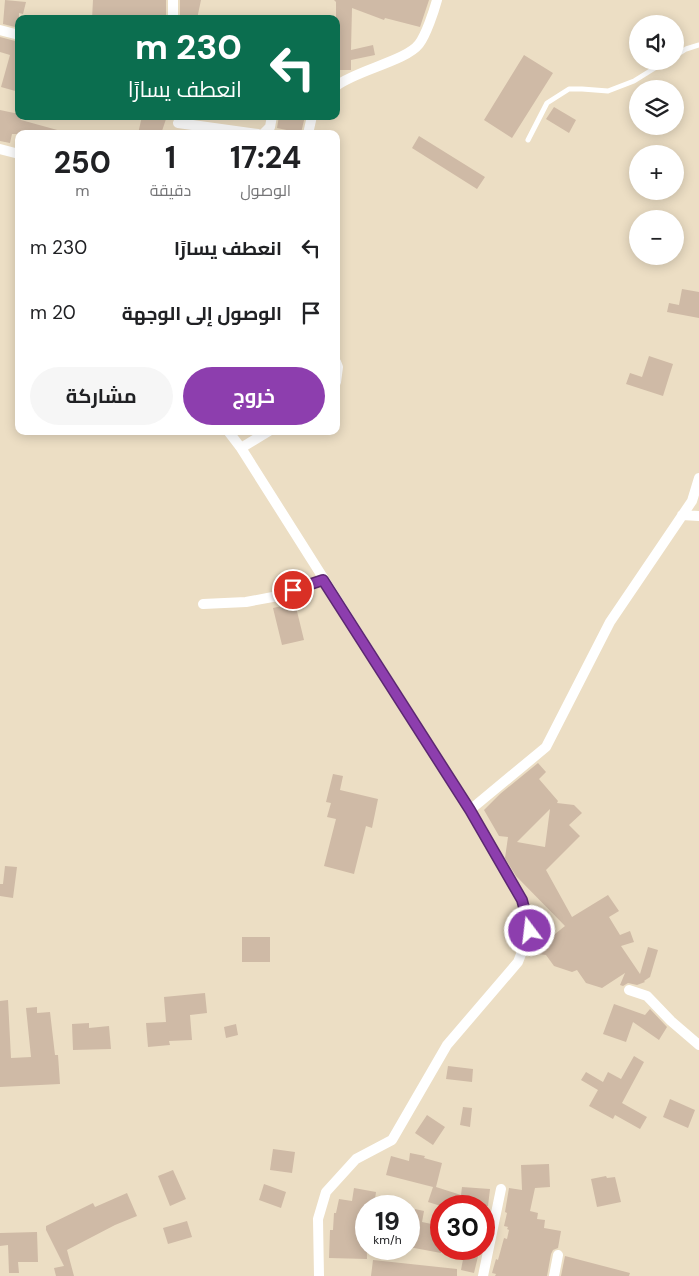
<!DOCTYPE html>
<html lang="ar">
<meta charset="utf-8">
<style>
:root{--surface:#fff;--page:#f6f6f6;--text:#202124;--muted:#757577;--accent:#8d3eae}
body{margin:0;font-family:"DM Sans",Cairo,sans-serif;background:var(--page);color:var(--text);direction:rtl;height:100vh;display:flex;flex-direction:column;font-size:19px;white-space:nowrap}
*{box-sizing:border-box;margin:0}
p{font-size:16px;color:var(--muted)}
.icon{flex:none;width:28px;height:28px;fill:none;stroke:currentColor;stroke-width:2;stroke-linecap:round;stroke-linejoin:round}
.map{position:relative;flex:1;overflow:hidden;direction:ltr}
.side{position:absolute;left:15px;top:130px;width:325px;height:305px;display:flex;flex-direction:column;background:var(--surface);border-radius:10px;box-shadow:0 2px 12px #0003;direction:rtl}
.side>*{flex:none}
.guide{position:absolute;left:15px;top:15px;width:325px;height:105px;border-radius:10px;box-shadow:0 2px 12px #0003;direction:rtl;background:#0b6e4f;color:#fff;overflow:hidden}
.buttons{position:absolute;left:629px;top:15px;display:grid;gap:10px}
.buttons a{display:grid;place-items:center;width:55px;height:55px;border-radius:50%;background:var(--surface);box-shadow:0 2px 12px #0003;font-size:25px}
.speed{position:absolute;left:355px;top:1195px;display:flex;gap:10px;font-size:25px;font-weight:700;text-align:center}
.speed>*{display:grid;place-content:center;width:65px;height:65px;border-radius:50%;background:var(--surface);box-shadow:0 2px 12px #0003;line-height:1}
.speed small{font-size:12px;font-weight:400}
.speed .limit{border:8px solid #d22;background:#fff;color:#111}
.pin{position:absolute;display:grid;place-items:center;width:42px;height:42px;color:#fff;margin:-21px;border:2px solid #fff;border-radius:50%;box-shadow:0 1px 5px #0007}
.me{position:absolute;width:55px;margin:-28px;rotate:345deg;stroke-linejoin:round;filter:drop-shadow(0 0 4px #0008)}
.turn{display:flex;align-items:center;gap:18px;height:105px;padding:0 15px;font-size:22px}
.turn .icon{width:65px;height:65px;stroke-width:2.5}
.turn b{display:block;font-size:35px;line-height:42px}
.eta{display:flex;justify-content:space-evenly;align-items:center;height:85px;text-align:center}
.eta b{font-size:30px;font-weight:700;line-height:35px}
.primary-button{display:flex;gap:10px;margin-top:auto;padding:10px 15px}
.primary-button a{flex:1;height:58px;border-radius:30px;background:var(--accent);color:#fff;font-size:20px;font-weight:700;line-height:58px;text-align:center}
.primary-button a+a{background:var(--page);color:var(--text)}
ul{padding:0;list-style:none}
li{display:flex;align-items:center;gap:15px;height:65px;padding:0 15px}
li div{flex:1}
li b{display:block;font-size:19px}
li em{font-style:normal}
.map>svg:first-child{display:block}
.building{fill:#cfbaa6;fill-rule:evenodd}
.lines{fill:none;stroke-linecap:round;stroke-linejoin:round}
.service{stroke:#fff;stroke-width:5}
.minor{stroke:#fff;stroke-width:10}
.route-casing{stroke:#5c2871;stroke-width:12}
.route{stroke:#8d3eae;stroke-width:9}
</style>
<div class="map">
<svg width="699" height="1276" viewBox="0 0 699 1276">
<rect width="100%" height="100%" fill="#ecdec4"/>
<path class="building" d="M 5,0 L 26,2 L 23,14 L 19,13 L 19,28 L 3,24 Z
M 93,0 L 166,0 L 166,19 L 92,19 Z
M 180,0 L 201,0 L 197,19 L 180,19 Z
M 334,0 L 429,0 L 420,27 L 385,18 L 384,20 L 352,8 L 351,50 L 373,45 L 375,55 L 351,60 L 351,70 L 336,70 L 336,2 Z
M 0,37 L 19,42 L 19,92 L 1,87 L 10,55 L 0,52 Z
M 524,55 L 553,73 L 512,138 L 484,120 Z
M 554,107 L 576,120 L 569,133 L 546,119 Z
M 0,110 L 19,114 L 19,116 L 22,116 L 21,120 L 61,131 L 61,134 L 12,134 L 10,143 L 0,141 Z
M 142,116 L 167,116 L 161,134 L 138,134 Z
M 279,116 L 305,116 L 301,133 L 277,128 Z
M 419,136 L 485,177 L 477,189 L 412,148 Z
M 682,289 L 699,292 L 699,318 L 667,312 L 669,303 L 679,305 Z
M 649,356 L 673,364 L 663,396 L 626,384 L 630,373 L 642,377 Z
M 295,603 L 304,640 L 282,645 L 273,608 Z
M 538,763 L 546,772 L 539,779 L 558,801 L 557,803 L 574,805 L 582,813 L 569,825 L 580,836 L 546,870 L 572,917 L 608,895 L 619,911 L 609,917 L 620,935 L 630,931 L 634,942 L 621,946 L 640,974 L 648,947 L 658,950 L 650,977 L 644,981 L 645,982 L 637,985 L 628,983 L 623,986 L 620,985 L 625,973 L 602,988 L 586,983 L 577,970 L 572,972 L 554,966 L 546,955 L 538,954 L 542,936 L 550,938 L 565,926 L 516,876 L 505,858 L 508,837 L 499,836 L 484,810 L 500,794 ZM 550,809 L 545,847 L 517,842 Z
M 333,774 L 343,776 L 340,790 L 378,799 L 372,828 L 366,826 L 354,874 L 324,866 L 336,819 L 327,817 L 331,803 L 326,802 Z
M 5,866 L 17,867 L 13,898 L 0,896 L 0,884 L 3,884 Z
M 242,937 L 270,937 L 270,962 L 242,962 Z
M 205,993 L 207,1013 L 190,1015 L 192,1040 L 169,1041 L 170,1045 L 148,1047 L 146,1023 L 166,1022 L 164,997 Z
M 8,1000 L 11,1058 L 31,1057 L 26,1008 L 37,1007 L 37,1013 L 50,1012 L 55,1055 L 58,1055 L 60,1084 L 0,1087 L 0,1001 Z
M 614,1004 L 645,1015 L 650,1009 L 667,1027 L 659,1040 L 633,1022 L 626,1042 L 603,1034 Z
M 89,1023 L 89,1028 L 109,1026 L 111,1049 L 73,1050 L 72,1024 Z
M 236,1024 L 238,1035 L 226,1038 L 224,1027 Z
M 634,1056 L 644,1062 L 622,1103 L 647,1117 L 640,1129 L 615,1115 L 613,1119 L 589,1106 L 598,1090 L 581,1080 L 586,1072 L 603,1082 L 608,1072 L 621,1079 Z
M 448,1066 L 473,1069 L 472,1082 L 446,1079 Z
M 670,1099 L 695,1110 L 688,1128 L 663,1117 Z
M 463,1107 L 472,1108 L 470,1127 L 460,1125 Z
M 427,1115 L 445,1127 L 433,1145 L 415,1133 Z
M 273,1149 L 295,1152 L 292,1173 L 270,1170 Z
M 410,1153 L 425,1156 L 424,1158 L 442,1163 L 436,1187 L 461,1195 L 462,1187 L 490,1189 L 488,1206 L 441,1206 L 428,1202 L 433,1187 L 386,1175 L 391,1156 L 409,1161 Z
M 549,1164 L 550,1187 L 535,1188 L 530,1211 L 538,1213 L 537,1219 L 545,1220 L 544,1228 L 561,1231 L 558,1248 L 553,1250 L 551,1254 L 547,1276 L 495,1276 L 496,1274 L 492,1273 L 496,1259 L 498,1260 L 504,1238 L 507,1239 L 509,1230 L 507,1229 L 508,1227 L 504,1226 L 507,1213 L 505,1212 L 509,1188 L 522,1190 L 521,1165 Z
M 173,1170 L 186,1199 L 170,1206 L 158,1176 Z
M 606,1176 L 607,1178 L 615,1177 L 621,1202 L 597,1207 L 591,1179 Z
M 264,1184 L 286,1192 L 281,1208 L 259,1200 Z
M 354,1188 L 376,1192 L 374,1206 L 366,1206 L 367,1259 L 329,1258 L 330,1230 L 333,1230 L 334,1213 L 336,1213 L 339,1199 L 352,1201 Z
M 127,1193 L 137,1216 L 115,1225 L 67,1250 L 74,1276 L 56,1276 L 54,1268 L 64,1266 L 46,1230 L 46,1226 L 93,1203 L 95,1207 Z
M 415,1209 L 424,1211 L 422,1222 L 441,1226 L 441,1253 L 409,1247 L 409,1231 L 410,1231 Z
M 187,1221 L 192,1237 L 168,1244 L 163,1228 Z
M 37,1232 L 38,1262 L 18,1262 L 19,1273 L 9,1273 L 8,1245 L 0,1246 L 0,1233 Z
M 465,1249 L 479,1252 L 474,1273 L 461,1270 Z
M 565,1256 L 630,1273 L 629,1276 L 561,1276 Z
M 373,1260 L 457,1269 L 457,1276 L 371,1276 Z"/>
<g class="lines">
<path class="service" d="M 675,56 L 686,49 L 699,45
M 528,140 L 547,103 L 569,89 L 582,89 L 608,91 L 634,81 L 666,61"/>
<path class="minor" d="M 173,0 L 173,19
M 0,30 L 19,35
M 336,86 C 357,70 406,61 419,44 C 426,35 434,11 437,0
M 178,123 L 258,134
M 263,134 L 270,127 L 272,116
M 308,134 L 312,116
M 0,149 L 19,154
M 336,362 L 338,367 L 336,382
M 228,431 L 241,448 L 470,810 L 522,901 L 530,931 L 518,962 L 447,1045 L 392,1140 L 356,1159 L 326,1192 L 318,1219 L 319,1276
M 241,448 L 269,431
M 682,515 L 699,516
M 203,604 L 246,602 L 278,596 L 323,580
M 470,810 L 546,747 L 610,622 L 692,501 L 699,478
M 629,990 L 647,996 L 671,1021 L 699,1045
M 483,1276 L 501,1189
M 554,1276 L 558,1255"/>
</g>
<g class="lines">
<defs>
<path id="route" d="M 293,590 L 323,580 L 470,810 L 522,900 L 530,931"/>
</defs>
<use href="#route" class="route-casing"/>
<use href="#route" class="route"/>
</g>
</svg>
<div class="buttons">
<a><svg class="icon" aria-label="sound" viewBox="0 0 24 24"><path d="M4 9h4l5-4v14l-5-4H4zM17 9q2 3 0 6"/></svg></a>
<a><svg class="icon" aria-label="layers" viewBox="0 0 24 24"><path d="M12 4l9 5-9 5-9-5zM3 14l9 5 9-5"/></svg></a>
<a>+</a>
<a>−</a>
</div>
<div class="speed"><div>19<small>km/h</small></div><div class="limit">30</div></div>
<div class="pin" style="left:293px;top:590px;background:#d93025"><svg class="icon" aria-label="arrive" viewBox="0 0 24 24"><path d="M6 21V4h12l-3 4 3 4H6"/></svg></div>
<svg class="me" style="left:530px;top:931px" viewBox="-20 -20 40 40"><circle r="17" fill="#8d3eae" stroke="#fff" stroke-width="3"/><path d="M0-11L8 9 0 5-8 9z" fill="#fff"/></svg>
<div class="guide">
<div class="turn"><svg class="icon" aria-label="left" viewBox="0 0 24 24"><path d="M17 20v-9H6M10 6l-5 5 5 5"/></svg><div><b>230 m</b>انعطف يسارًا</div></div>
</div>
<section class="side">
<div class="eta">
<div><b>17:24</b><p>الوصول</p></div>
<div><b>1</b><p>دقيقة</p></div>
<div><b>250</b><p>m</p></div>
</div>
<ul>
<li><svg class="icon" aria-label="left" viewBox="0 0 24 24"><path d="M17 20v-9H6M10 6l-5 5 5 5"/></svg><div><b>انعطف يسارًا</b></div><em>230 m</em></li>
<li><svg class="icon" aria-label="arrive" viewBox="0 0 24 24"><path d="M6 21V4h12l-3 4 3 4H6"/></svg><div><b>الوصول إلى الوجهة</b></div><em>20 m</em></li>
</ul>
<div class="primary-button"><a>خروج</a><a>مشاركة</a></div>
</section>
</div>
